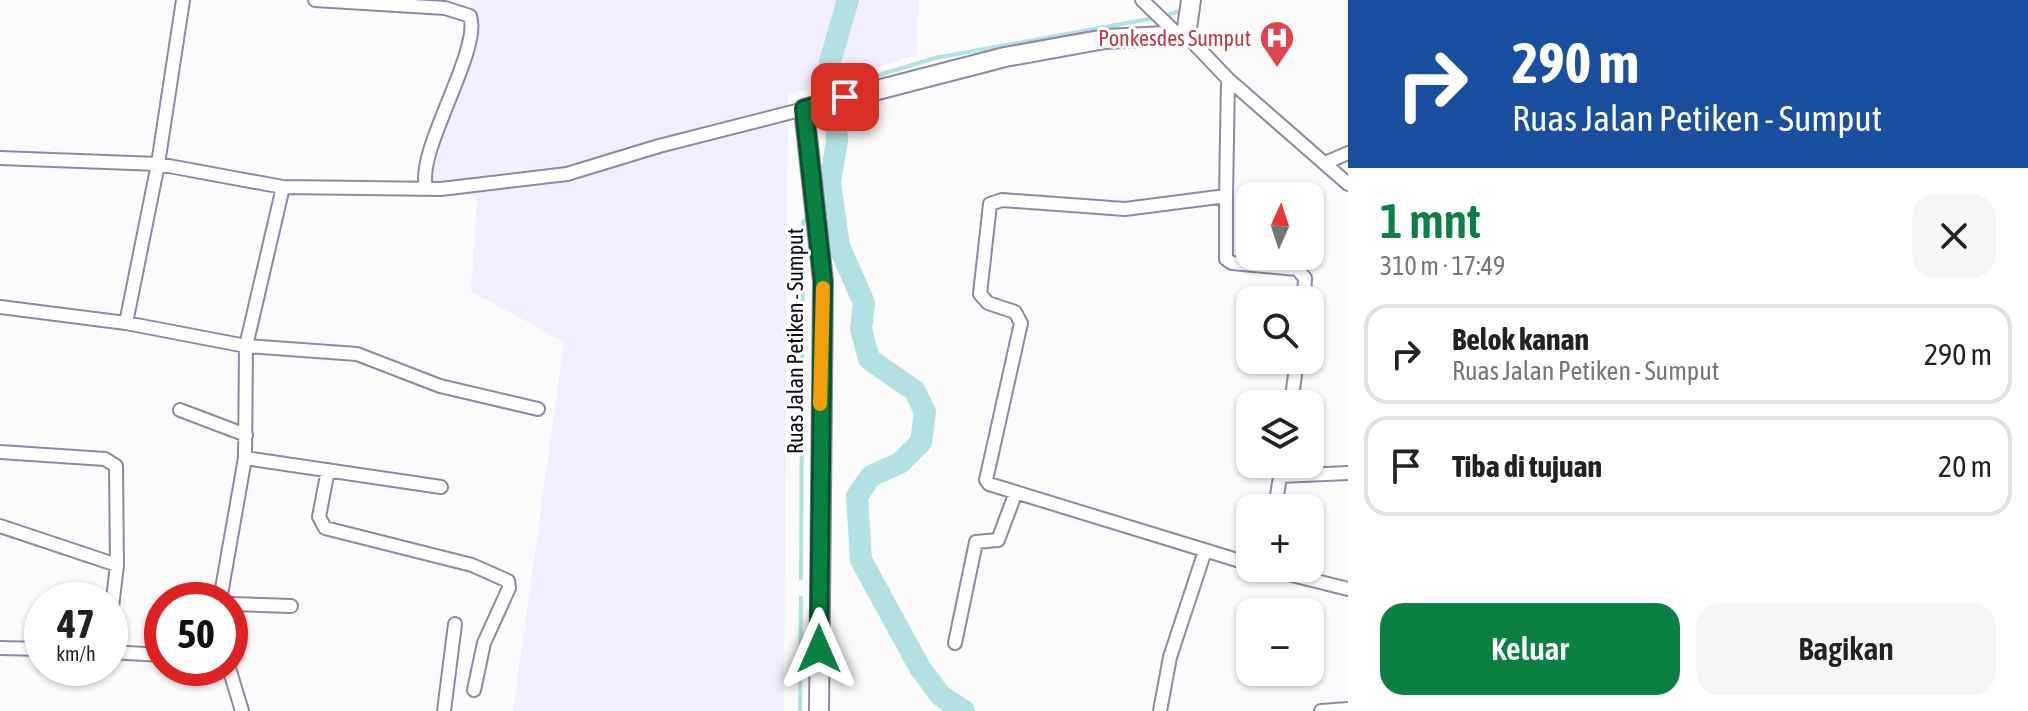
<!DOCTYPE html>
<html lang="id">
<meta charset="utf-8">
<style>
:root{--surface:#fff;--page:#f6f6f6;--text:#222;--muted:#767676;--line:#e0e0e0;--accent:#0b8043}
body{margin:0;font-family:"Asap Condensed",sans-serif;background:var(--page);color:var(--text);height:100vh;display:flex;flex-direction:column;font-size:30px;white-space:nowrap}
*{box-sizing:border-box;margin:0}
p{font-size:26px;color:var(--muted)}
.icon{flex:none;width:44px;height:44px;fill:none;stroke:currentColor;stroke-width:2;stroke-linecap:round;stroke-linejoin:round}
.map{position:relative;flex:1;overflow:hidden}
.drawer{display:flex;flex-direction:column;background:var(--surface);width:680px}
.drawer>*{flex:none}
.hud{background:#1a4fa0;color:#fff;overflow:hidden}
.needle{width:52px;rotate:3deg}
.buttons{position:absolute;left:1236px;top:182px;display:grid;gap:16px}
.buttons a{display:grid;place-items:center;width:88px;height:88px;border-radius:16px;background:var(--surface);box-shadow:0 2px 6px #0004;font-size:40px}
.speed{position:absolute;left:24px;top:582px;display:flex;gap:16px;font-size:40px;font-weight:700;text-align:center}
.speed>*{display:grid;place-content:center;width:104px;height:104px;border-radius:50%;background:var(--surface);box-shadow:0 2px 6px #0004;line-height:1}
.speed small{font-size:20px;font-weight:400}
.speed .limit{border:12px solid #d22;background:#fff;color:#111}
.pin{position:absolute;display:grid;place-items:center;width:68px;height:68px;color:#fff;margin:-34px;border-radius:16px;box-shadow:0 4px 12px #0006}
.me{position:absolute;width:88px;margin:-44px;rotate:0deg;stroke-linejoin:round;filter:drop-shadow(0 0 6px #0008)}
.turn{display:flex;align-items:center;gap:28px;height:168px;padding:0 32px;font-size:36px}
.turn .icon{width:104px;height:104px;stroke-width:2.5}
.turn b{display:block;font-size:56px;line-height:68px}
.round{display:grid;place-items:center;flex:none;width:84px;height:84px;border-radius:24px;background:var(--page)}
.overview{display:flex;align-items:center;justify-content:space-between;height:136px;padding:0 32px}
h1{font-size:48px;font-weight:600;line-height:60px;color:var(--accent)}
.cta{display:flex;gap:16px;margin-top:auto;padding:16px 32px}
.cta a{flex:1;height:92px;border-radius:24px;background:var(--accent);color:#fff;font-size:32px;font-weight:600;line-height:92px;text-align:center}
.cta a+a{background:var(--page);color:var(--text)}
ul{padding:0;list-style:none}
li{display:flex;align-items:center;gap:24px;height:100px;margin:0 16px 12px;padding:0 16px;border:4px solid var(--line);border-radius:24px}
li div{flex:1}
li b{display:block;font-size:30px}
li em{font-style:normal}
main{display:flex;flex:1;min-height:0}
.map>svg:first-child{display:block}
.built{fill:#f1efff}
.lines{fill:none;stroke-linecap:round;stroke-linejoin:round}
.stream{stroke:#b3e1e3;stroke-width:4}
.river{stroke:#b3e1e3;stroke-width:22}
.minor-casing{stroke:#8e88a5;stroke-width:16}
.secondary-casing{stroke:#8e88a5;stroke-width:22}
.minor{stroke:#fff;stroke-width:12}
.secondary{stroke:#fff;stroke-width:18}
.route-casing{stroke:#07532c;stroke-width:20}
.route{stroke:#0b8043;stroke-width:14}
.slow{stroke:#f59e0b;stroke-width:14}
.labels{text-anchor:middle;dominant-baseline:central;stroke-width:6;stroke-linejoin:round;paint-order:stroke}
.health-label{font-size:22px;fill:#be3a42;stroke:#fff;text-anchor:end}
.street-label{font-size:22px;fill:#0f0d17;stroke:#fff}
</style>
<main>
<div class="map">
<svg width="1348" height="711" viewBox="0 0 1348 711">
<rect width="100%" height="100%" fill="#fbfbfb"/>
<path class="built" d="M 473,0 L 919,0 L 917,55 L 788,95 L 784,711 L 513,711 L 564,342 L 471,291 L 477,199 L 425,177 Z"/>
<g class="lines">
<path class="stream" d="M 1170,14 L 1183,10
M 833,89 L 935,58 L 1149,19
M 826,199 L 832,193
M 801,578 L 803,222 L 807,218
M 800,711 L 801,598"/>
<path class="river" d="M 833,90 L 830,62 L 848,0
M 835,110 L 837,141 L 830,182 L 839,246 L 864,303 L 861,329 L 869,359 L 915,391 L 925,412 L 921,442 L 900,463 L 871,476 L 857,496 L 861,560 L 920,668 L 941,696 L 964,711"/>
<defs>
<path id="minor" d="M 315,0 L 445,8 L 470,16 C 482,50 416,150 426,187
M 1142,0 L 1174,31 L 1186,35 L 1228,79 L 1348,184
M 1228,79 L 1226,196 L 1125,209 L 1002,200 L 990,204 L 980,294 L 988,303 L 1015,312 L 1021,323 L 986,480 L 989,484 L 1250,564
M 0,158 L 158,164 L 283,187 L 441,189 L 567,174 L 659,146 L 804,109
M 1325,163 L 1348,153
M 283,187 L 246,346 L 357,354 L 440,386 L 538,409
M 1226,196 L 1226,259 L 1232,263 L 1297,269 L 1305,278 L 1304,300
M 0,307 L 126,323 L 246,346 L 245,458 L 220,600
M 126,323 L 158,164 L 183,0
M 1291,404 L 1297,360
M 180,410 L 246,435
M 0,452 L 105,459 L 116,466 L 117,565 L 110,624
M 245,458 L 441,487
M 328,470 L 319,517 L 325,528 L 472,565 L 508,581 L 509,588 L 484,643 L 474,690
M 1280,476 L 1348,473
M 1275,508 L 1282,464
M 0,526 L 117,565
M 1264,568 L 1348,589
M 230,604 L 291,606
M 955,643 L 976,542 L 998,540 L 1016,492
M 0,648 L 42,649
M 110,652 L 162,655
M 229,668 L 242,711
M 444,711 L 455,624
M 1160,711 L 1170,657 L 1205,551
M 1321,711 L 1348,709"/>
<path id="secondary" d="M 819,711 L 823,281 L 804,109 L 1005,57 L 1105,39 L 1186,35 L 1191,0"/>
</defs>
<use href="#minor" class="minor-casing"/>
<use href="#secondary" class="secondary-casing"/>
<use href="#minor" class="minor"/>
<use href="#secondary" class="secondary"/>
</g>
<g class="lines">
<defs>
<path id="route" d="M 819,649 L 823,281 L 804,109 L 845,97"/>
</defs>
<use href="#route" class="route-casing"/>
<use href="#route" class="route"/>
<path class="slow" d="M 820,404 L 823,288"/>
</g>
<defs>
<symbol id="hospital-pin" viewBox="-11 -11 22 30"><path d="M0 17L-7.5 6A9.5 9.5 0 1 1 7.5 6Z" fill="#e0444e" stroke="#fff"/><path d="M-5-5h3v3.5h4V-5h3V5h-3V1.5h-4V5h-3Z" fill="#fff"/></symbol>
</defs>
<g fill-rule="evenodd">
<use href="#hospital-pin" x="1257" y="18" width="40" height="54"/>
</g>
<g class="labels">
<g class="health-label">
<text x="1251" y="38">Ponkesdes Sumput</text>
</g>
<g class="street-label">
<text transform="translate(795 341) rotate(-90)">Ruas Jalan Petiken - Sumput</text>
</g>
</g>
</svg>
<div class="buttons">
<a><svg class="needle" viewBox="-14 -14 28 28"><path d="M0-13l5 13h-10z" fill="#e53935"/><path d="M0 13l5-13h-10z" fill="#767676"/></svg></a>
<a><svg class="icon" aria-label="search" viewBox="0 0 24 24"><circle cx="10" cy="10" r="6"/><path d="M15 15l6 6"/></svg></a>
<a><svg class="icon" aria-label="layers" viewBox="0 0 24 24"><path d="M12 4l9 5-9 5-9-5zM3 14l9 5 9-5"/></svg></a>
<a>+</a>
<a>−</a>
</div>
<div class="speed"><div>47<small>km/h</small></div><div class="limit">50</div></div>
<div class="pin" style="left:845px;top:97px;background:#d93025"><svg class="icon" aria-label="arrive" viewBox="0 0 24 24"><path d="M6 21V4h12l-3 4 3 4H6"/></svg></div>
<svg class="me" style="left:819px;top:649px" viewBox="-20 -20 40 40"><path d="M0-17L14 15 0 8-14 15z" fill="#0b8043" stroke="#fff" stroke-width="4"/></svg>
</div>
<section class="drawer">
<div class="hud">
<div class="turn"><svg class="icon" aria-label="right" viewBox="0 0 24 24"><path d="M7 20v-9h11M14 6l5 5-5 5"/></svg><div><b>290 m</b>Ruas Jalan Petiken - Sumput</div></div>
</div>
<div class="overview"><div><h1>1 mnt</h1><p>310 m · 17:49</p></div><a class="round"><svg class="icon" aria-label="close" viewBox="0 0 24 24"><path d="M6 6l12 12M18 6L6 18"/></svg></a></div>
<ul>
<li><svg class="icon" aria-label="right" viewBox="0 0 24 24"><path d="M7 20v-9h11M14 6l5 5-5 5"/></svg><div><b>Belok kanan</b><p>Ruas Jalan Petiken - Sumput</p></div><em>290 m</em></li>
<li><svg class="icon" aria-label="arrive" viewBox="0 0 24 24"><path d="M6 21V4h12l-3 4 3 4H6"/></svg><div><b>Tiba di tujuan</b></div><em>20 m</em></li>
</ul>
<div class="cta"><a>Keluar</a><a>Bagikan</a></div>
</section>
</main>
